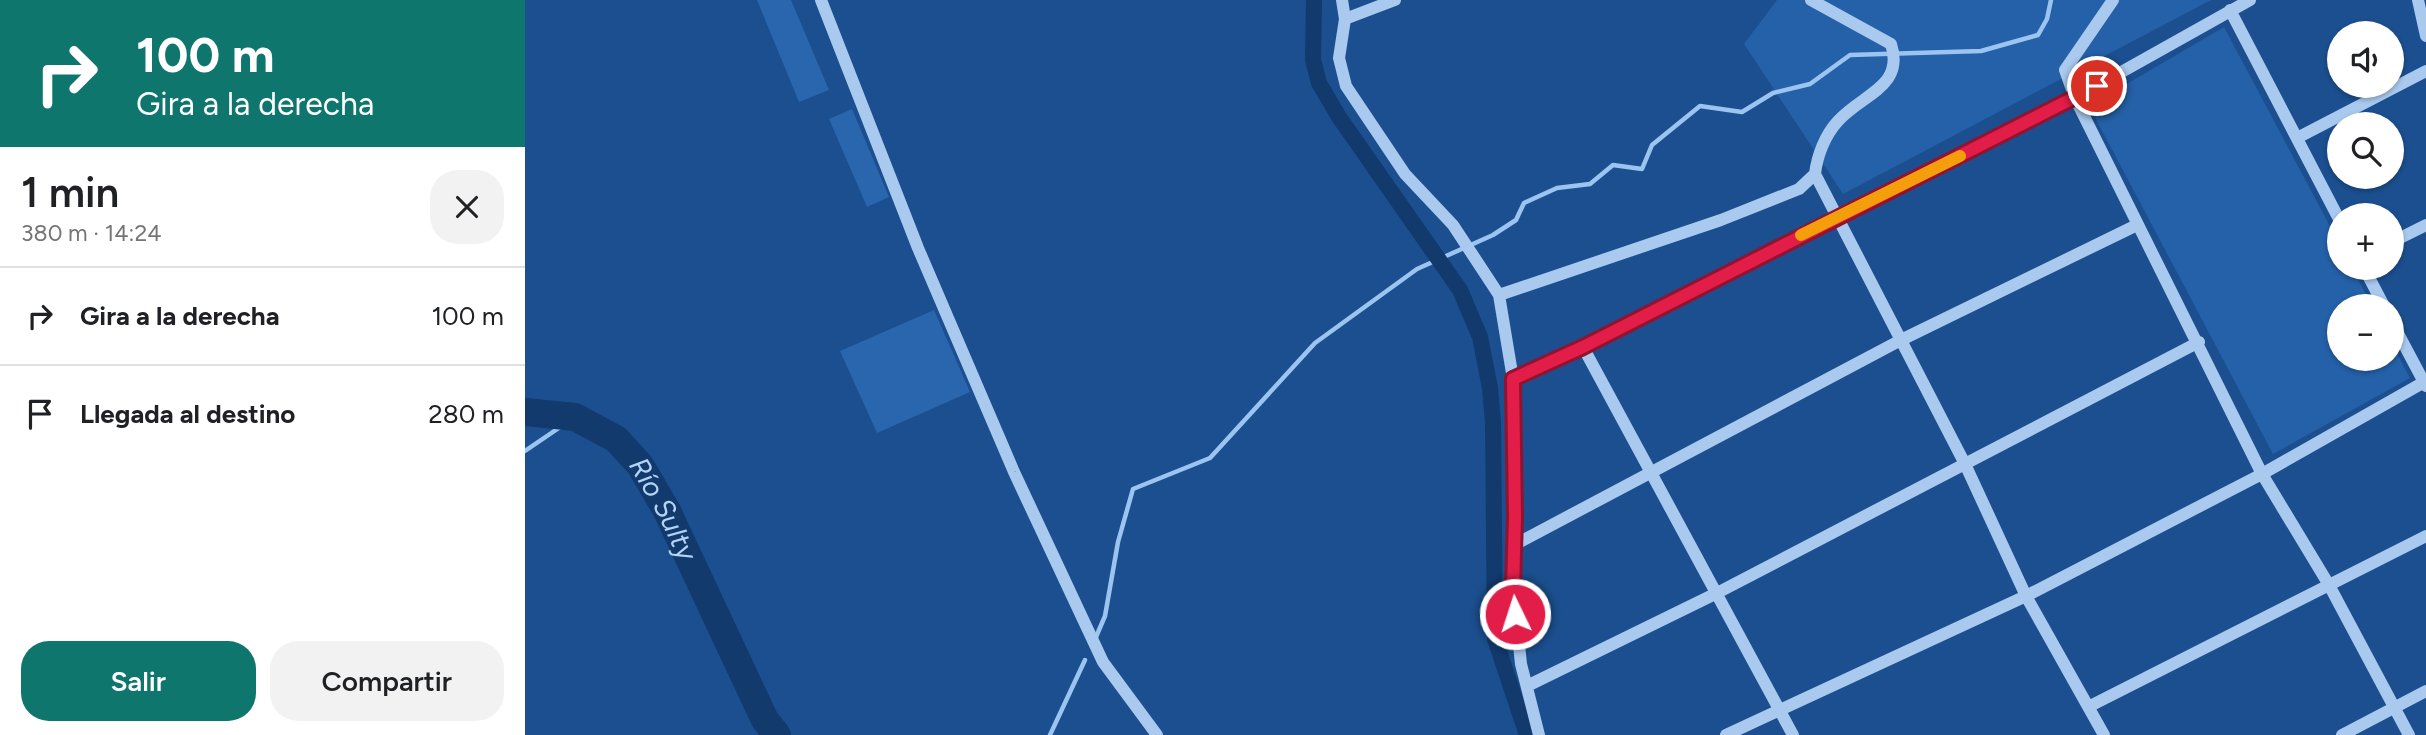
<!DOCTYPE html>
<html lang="es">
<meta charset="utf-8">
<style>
:root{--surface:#fff;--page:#f2f2f2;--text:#202124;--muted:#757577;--line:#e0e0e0;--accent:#0f766e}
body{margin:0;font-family:Figtree,sans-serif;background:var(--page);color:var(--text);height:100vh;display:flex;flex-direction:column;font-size:26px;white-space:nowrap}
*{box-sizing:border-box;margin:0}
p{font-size:23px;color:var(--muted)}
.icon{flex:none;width:38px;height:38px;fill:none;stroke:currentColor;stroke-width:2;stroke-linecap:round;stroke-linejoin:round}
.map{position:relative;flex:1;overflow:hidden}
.sheet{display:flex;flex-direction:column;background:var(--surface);width:525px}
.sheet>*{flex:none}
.top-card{background:#0f766e;color:#fff;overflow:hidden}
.controls{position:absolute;left:1802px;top:21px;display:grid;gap:14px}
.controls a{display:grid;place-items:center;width:77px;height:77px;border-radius:50%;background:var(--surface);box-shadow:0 2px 5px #0004;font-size:35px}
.pin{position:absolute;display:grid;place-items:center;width:60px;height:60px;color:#fff;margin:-30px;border:4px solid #fff;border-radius:50%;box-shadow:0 2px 7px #0007}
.me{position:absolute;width:77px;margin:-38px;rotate:356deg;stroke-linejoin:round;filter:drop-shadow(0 0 5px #0008)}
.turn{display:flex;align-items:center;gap:24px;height:147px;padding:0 21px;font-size:32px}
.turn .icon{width:91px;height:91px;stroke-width:2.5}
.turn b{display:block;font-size:49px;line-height:60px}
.round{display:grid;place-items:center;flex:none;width:74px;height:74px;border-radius:28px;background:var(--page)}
.headline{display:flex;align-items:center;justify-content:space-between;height:119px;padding:0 21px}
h1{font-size:42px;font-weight:600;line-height:52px}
.button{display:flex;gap:14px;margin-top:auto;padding:14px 21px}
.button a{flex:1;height:80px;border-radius:28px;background:var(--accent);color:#fff;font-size:28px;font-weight:600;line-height:80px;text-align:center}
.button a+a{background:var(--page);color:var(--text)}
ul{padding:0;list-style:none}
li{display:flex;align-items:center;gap:21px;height:98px;padding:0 21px;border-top:2px solid var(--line)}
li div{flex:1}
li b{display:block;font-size:26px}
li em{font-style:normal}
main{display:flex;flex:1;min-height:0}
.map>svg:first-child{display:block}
.green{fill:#2461a8}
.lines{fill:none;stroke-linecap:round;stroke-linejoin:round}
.stream{stroke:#9cc4f0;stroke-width:4.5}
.canal{stroke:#123a6d;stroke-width:16}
.river{stroke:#123a6d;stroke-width:28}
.building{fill:#2a66ad}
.minor{stroke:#a9c9ee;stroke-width:12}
.route-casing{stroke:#92132f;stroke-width:18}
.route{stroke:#e11d48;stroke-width:12}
.slow{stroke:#f59e0b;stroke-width:12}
.labels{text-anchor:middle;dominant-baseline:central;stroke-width:7;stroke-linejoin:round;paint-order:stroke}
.water-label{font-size:28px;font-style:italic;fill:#b5d3f5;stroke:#1b4f8f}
</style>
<main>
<section class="sheet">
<div class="top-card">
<div class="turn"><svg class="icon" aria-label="right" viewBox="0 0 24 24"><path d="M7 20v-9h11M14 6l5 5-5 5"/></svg><div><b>100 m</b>Gira a la derecha</div></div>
</div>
<div class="headline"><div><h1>1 min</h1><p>380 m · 14:24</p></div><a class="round"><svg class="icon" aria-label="close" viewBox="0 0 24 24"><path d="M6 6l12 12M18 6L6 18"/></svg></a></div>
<ul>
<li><svg class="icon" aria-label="right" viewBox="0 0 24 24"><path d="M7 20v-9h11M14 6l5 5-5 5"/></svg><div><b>Gira a la derecha</b></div><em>100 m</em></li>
<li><svg class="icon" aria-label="arrive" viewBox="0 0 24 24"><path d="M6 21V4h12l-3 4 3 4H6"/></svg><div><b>Llegada al destino</b></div><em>280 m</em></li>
</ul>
<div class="button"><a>Salir</a><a>Compartir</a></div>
</section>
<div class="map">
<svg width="1901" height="735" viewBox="0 0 1901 735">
<rect width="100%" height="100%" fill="#1b4f8f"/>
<path class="green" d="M 1252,0 L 1686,0 L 1318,194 L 1219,44 Z
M 1699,27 L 1815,245 L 1815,268 L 1827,268 L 1847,306 L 1815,306 L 1815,359 L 1867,359 L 1867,344 L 1885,378 L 1748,454 L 1564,106 Z"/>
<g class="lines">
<path class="stream" d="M 0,451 L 50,417
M 571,637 L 580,616 L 593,542 L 608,489 L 685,458 L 790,343 L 892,269 L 968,235 L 991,220 L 999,203 L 1032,188 L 1065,184 L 1088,165 L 1117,169 L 1127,145 L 1175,106 L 1217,112 L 1248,93 L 1285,84 L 1325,55 L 1456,51 L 1513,35 L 1522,19 L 1526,0
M 525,735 L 560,660"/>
<path class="canal" d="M 789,0 L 788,60 L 794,83 L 814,117 L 935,290 L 955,337 L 965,388 L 968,422 L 970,639 L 1002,735"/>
<path class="river" id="s1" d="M 0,412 L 50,417 L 91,439 L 115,465 L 142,511 L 240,720 L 252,735"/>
</g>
<path class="building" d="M 232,0 L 266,0 L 304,90 L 274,102 Z
M 327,109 L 364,197 L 342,207 L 304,119 Z
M 409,310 L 445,392 L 352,433 L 315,351 Z"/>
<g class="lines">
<path class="minor" d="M 296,0 L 393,248 L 489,472 L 578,662 L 632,735
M 817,0 L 820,19 L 814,58 L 821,86 L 880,174 L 928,225 L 974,295 L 988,379 L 990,517 L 988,589 L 996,664 L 1014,735
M 1286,0 L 1366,44 C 1380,87 1337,94 1313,121 C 1300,135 1292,156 1290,174
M 1588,0 L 1540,70 L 1550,98 L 1737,474 L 1804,585 L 1884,735
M 1893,0 L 1901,36
M 1705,10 L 1815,221
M 820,19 L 870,0
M 1772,138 L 1901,71
M 1867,242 L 1901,225
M 1839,268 L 1859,306
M 974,295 L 1196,220 L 1274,189 L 1290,174 L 1440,464 L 1501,596 L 1579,735
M 1867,322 L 1901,386
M 1058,347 L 1268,735
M 988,379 L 1058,347 L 1550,98 L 1725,0
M 989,545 L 1376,340 L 1612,225
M 1002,686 L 1192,593 L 1674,342
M 1565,706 L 1901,536
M 1201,735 L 1501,596 L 1737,474 L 1901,381
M 1817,735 L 1901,691"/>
</g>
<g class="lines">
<defs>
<path id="route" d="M 990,614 L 988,589 L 990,517 L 988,379 L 1058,347 L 1572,86"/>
</defs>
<use href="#route" class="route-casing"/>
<use href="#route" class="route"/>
<path class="slow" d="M 1276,235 L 1435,156"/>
</g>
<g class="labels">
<g class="water-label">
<text stroke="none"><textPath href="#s1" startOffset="182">Río Sulty</textPath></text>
</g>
</g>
</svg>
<div class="controls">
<a><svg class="icon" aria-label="sound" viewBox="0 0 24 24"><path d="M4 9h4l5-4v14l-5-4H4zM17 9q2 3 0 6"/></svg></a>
<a><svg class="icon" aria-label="search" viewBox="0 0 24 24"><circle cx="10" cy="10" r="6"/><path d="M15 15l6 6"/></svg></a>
<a>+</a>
<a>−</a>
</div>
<div class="pin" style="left:1572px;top:86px;background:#d93025"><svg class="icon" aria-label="arrive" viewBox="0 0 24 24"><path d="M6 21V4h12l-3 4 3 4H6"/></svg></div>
<svg class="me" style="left:990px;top:614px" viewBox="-20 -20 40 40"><circle r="17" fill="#e11d48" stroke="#fff" stroke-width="3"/><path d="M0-11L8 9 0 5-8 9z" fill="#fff"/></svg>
</div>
</main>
